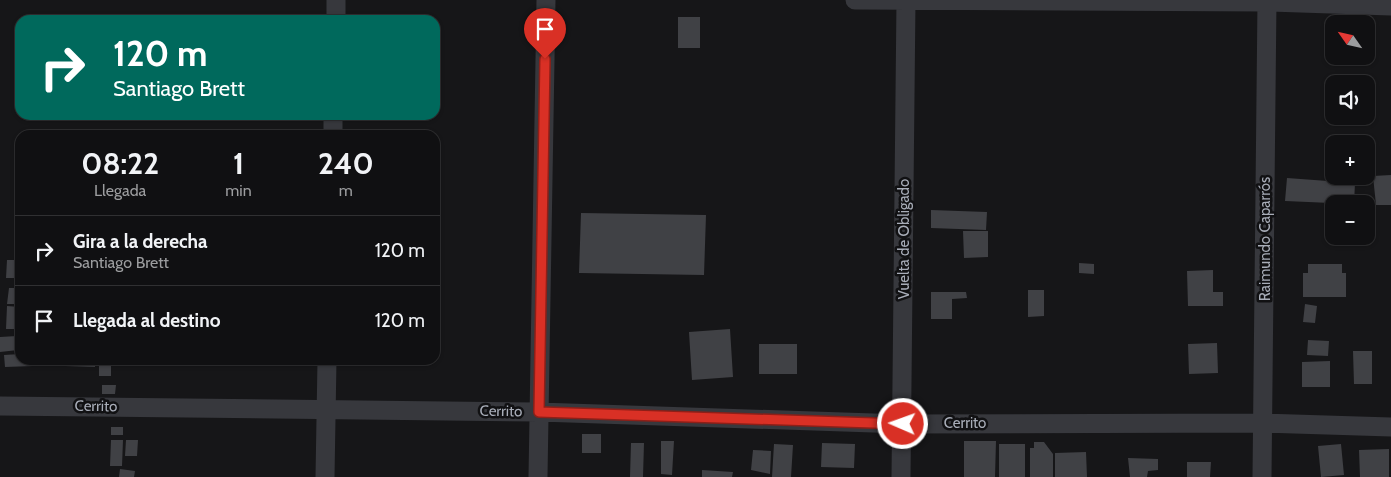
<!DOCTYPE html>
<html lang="es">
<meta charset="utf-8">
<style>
:root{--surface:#101012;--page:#1e1e20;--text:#f1f3f6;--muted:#9c9d9f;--line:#303032}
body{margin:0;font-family:Cabin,sans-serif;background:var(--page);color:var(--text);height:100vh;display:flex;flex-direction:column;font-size:19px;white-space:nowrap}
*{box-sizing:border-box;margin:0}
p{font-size:16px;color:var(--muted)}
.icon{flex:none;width:28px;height:28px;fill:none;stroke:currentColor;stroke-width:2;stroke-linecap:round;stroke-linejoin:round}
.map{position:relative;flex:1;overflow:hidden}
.drawer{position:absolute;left:15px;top:130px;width:425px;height:235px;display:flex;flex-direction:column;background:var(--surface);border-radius:15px;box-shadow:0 1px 4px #0004,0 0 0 1px var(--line)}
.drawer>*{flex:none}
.hud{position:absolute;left:15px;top:15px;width:425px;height:105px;border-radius:15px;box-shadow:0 1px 4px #0004,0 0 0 1px var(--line);background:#00695c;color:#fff;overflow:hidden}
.needle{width:32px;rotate:304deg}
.tools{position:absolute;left:1325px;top:15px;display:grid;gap:10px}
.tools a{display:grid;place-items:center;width:50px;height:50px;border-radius:10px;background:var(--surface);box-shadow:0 1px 4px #0004,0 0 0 1px var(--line);font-size:25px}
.pin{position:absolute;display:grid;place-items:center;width:42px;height:42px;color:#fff;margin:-51px -21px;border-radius:50% 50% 50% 0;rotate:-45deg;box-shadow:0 0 5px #0007}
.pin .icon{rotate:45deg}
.me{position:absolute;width:55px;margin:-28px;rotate:272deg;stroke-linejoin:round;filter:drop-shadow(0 0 4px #0008)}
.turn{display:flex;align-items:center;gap:18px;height:105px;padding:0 15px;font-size:22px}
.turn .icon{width:65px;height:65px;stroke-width:2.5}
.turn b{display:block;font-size:35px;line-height:42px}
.eta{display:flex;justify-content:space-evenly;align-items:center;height:85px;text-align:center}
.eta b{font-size:30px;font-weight:700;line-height:35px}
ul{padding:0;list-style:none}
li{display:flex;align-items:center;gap:15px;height:70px;padding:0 15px;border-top:1px solid var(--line)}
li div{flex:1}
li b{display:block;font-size:19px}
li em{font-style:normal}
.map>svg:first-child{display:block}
.building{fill:#404145}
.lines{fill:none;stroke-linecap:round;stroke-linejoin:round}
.street{stroke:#37383d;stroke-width:19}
.route-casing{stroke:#8d1f18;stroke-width:12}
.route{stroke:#d93025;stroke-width:9}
.labels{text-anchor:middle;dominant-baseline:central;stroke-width:5;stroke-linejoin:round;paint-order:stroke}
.street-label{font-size:15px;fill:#a8adb8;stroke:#111113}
</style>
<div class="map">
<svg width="1391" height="477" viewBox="0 0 1391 477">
<rect width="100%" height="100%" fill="#161618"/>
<path class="building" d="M 678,17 L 700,17 L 700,48 L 678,48 Z
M 1391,175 L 1391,205 L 1376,205 L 1373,176 Z
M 1287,178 L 1355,183 L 1354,204 L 1285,201 Z
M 931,210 L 987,212 L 986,230 L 931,228 Z
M 581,213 L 706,215 L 704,275 L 579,273 Z
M 963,231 L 988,231 L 988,257 L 964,258 Z
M 7,260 L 20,260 L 20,278 L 6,278 Z
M 1079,263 L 1094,264 L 1094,274 L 1079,273 Z
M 1308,264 L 1342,264 L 1342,273 L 1346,273 L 1346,297 L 1303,297 L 1303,273 L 1308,273 Z
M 1213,270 L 1213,292 L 1223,292 L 1223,306 L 1188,306 L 1187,271 Z
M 9,288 L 20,288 L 20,304 L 7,304 Z
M 1028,290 L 1044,290 L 1044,316 L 1028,317 Z
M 931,292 L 966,292 L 967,298 L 952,299 L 952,319 L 931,319 Z
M 1305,304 L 1317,306 L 1315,323 L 1303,322 Z
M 7,306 L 20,307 L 20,329 L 6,329 Z
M 730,329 L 733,377 L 692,380 L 689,332 Z
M 17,336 L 18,350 L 0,352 L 0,337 Z
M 1308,340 L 1329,341 L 1328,356 L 1307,355 Z
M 1217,343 L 1218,373 L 1189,374 L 1188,344 Z
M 759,344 L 797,344 L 797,374 L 759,374 Z
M 1353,351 L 1372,351 L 1372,384 L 1354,384 Z
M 20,354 L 20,360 L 33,360 L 33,366 L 5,367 L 4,355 Z
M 65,360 L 95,360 L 95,367 L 65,366 Z
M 150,360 L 168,360 L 167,366 L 150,366 Z
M 173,360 L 208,360 L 208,365 L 173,365 Z
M 1330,361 L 1330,387 L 1302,387 L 1302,362 Z
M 99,362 L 111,362 L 111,376 L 99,376 Z
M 102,385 L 116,385 L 115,394 L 102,394 Z
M 111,427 L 123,427 L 123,435 L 111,435 Z
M 582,434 L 601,434 L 601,453 L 582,453 Z
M 111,440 L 123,440 L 122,466 L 110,466 Z
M 126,440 L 138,440 L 137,456 L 125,456 Z
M 661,441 L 674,441 L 672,475 L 661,474 Z
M 964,441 L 996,441 L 995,477 L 964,477 Z
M 1034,442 L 1044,442 L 1053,454 L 1053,477 L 1030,477 L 1030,448 L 1034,448 Z
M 631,443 L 644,443 L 643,477 L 630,477 Z
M 822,443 L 855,444 L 854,468 L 821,467 Z
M 774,444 L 793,445 L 791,477 L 772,477 Z
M 999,444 L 1025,444 L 1025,477 L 999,477 Z
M 1341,444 L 1344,475 L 1321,477 L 1318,446 Z
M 1389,449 L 1389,477 L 1360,477 L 1359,450 Z
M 753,450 L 771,451 L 770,474 L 751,470 Z
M 1086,452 L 1087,477 L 1055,477 L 1055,453 Z
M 1128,458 L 1158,459 L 1158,470 L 1148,471 L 1147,477 L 1130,477 Z
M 1187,462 L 1211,462 L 1210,477 L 1187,477 Z
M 120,469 L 135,471 L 134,477 L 119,477 Z
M 702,470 L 733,472 L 732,477 L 702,477 Z"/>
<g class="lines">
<path class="street" d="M 855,0 L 1267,2 L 1391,6
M 336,20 L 336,0
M 333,135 L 333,115
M 0,406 L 539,412 L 903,424 L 1263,423 L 1391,427
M 325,477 L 327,360
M 538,477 L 546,0
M 901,477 L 906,0
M 1262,477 L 1267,0"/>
</g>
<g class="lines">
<defs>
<path id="route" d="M 545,59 L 539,412 L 903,424"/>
</defs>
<use href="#route" class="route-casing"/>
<use href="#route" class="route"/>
</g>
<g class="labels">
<g class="street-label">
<text transform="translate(904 239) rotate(-90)">Vuelta de Obligado</text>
<text transform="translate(1265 239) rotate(-90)">Raimundo Caparrós</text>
<text transform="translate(96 406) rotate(1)">Cerrito</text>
<text transform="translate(501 411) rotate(1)">Cerrito</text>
<text x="965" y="423">Cerrito</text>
</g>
</g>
</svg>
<div class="tools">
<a><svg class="needle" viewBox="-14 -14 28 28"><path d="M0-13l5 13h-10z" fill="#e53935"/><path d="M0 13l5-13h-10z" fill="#9c9d9f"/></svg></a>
<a><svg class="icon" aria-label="sound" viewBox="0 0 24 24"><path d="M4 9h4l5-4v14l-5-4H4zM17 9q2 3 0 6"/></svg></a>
<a>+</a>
<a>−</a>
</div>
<div class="pin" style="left:545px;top:59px;background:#d93025"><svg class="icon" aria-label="arrive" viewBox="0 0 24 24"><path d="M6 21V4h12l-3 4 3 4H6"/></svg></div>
<svg class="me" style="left:903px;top:424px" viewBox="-20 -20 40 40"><circle r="17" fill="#d93025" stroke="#fff" stroke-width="3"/><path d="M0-11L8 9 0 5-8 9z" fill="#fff"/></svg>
<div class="hud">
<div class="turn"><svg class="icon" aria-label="right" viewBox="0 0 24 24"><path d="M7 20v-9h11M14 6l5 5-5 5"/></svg><div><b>120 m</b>Santiago Brett</div></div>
</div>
<section class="drawer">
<div class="eta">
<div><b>08:22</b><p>Llegada</p></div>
<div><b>1</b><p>min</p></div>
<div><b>240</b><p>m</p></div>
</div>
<ul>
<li><svg class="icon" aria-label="right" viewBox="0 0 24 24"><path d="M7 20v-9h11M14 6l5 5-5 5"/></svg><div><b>Gira a la derecha</b><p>Santiago Brett</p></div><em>120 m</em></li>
<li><svg class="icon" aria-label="arrive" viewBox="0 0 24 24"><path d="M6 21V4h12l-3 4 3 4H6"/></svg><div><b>Llegada al destino</b></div><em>120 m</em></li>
</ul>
</section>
</div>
